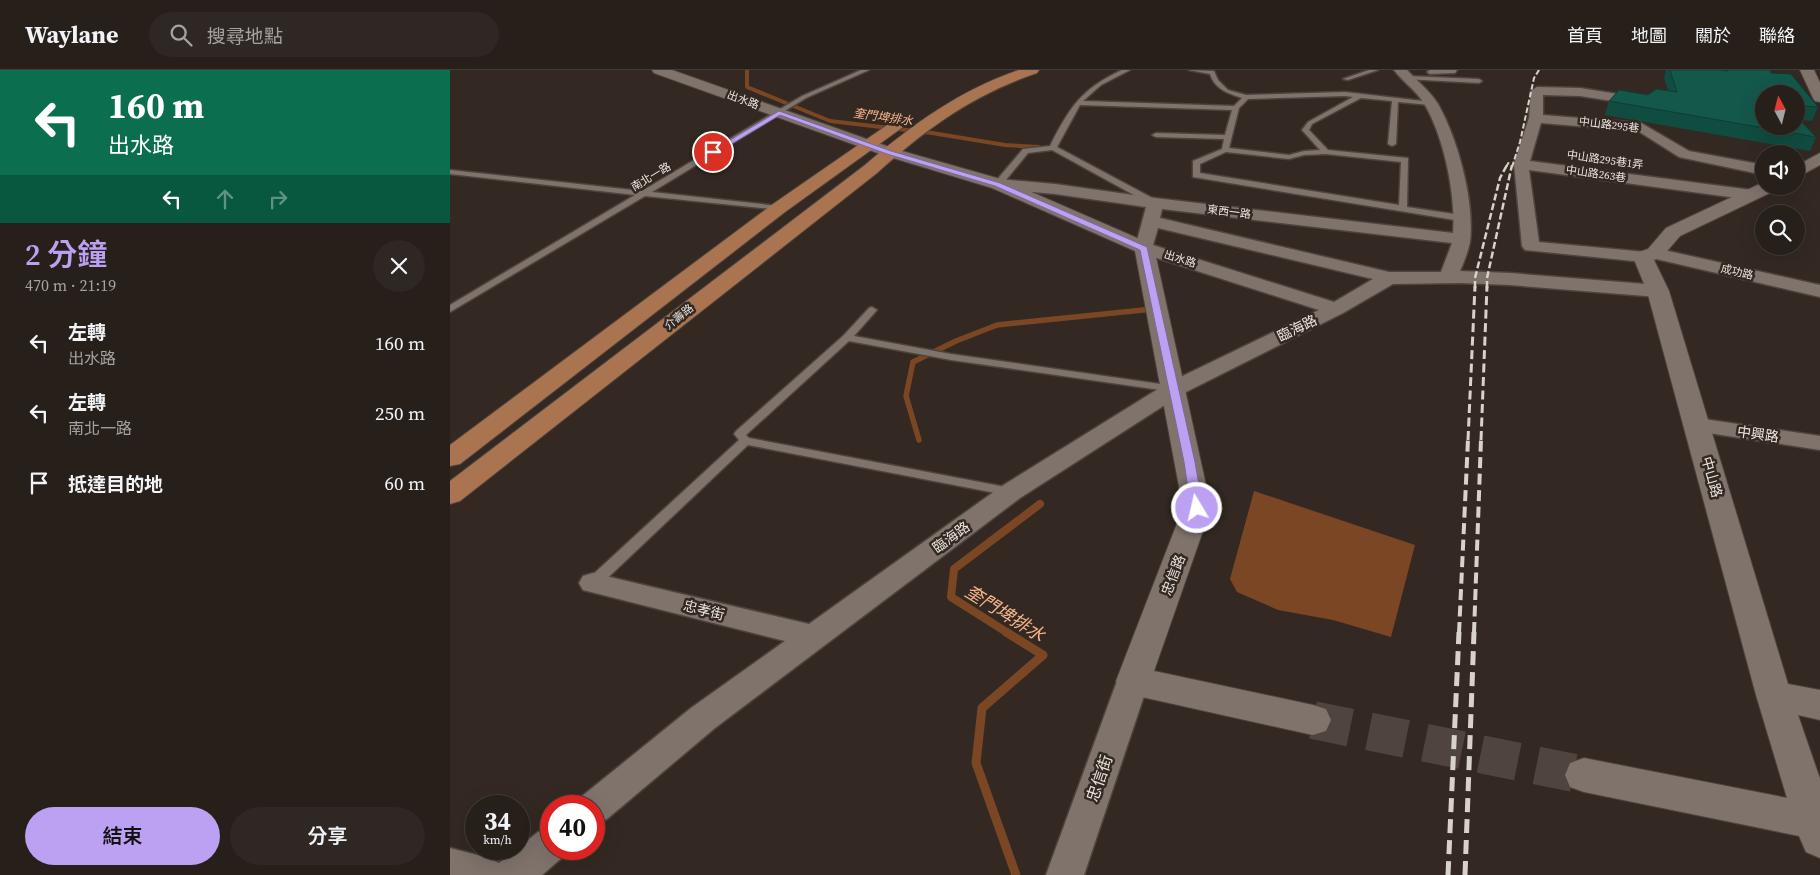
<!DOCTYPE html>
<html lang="zh-TW">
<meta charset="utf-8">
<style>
:root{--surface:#261f1a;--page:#2e2723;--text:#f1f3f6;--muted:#a4a2a2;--line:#423d39;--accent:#bca0f2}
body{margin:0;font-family:"Source Serif 4","Noto Sans TC",serif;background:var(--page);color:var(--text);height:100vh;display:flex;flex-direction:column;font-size:19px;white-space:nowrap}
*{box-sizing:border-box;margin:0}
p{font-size:16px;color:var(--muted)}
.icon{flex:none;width:28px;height:28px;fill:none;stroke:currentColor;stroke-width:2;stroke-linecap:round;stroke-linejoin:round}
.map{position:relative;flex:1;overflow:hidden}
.drawer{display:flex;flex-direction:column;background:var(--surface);width:450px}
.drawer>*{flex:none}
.guide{background:#0b6e4f;color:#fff;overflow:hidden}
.needle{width:32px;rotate:353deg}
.buttons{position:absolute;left:1305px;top:15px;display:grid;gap:10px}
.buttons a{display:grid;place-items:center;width:50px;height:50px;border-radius:50%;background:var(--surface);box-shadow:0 5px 20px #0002,0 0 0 1px var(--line);font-size:25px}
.speed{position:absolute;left:15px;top:725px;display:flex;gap:10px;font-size:25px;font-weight:700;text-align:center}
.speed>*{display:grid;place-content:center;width:65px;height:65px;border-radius:50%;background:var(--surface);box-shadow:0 5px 20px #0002,0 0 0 1px var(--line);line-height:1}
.speed small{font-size:12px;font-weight:400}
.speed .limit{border:8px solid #d22;background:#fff;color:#111}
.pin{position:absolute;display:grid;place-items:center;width:42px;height:42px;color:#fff;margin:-21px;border:2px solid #fff;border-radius:50%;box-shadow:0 1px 5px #0007}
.me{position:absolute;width:55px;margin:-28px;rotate:351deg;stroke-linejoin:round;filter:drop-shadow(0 0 4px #0008)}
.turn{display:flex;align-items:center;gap:18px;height:105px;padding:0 25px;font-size:22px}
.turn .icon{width:65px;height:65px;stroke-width:2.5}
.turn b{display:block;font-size:35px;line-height:42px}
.lanes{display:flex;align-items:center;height:48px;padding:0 25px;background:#0003;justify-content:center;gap:25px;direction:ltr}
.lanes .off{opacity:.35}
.round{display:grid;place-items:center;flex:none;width:52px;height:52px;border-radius:26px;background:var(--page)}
.headline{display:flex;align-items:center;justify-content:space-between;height:85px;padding:0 25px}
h1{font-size:30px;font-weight:600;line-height:38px;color:var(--accent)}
.cta{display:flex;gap:10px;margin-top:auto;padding:10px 25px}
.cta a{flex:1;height:58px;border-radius:30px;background:var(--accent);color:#111;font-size:20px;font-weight:600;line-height:58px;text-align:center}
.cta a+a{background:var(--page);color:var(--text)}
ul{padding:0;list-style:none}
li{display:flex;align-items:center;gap:15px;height:70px;padding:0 25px}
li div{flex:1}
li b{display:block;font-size:19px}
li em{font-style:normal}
header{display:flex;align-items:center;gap:30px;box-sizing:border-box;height:70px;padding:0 25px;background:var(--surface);border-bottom:1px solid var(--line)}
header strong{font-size:24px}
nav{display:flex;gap:28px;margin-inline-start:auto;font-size:18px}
.search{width:350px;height:45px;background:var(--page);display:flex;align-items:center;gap:12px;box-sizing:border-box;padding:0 18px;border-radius:28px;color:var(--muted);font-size:19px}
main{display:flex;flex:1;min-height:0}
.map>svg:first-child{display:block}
.water{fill:#7b4623}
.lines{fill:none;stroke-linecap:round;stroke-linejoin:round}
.stream-far3{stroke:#7b4623;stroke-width:4}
.stream-far2{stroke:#7b4623;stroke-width:5.5}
.stream-far1{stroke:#7b4623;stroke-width:8}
.stream{stroke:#7b4623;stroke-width:9}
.tertiary-tunnel{stroke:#4f453e;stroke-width:38;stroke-dasharray:38 19;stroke-linecap:butt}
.service-casing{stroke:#4d443f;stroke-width:3}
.minor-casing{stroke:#4d443f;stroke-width:3}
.tertiary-casing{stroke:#4d443f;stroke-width:2}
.primary-casing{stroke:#4d443f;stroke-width:2}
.service{fill:#80736c;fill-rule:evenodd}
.minor{fill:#80736c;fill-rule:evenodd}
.tertiary{fill:#80736c;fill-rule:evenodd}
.primary{fill:#ab7451;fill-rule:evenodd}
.rail-far4{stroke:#d8d1cc;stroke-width:2;stroke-dasharray:5.5 2.5;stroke-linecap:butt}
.rail-far3{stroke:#d8d1cc;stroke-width:2.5;stroke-dasharray:7 3;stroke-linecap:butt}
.rail-far2{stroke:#d8d1cc;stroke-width:3;stroke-dasharray:9 4.5;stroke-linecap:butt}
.rail-far1{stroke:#d8d1cc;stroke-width:4;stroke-dasharray:11 5.5;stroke-linecap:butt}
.rail{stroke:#d8d1cc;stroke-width:5;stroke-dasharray:14 7;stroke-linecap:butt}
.wall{fill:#114c40;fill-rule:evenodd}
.building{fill:#14584a;stroke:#0e3e34}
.route{fill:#bca0f2;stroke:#7a689d}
.labels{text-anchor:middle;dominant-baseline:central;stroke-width:5;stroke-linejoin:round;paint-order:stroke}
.far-street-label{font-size:11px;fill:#ebe4e0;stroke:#332922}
.far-water-label{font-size:12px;font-style:italic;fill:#f6b48d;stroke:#332922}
.street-label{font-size:14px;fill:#ebe4e0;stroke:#332922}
.near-street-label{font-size:16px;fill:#ebe4e0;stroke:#332922}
.near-water-label{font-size:18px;font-style:italic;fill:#f6b48d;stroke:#332922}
</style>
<header>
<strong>Waylane</strong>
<div class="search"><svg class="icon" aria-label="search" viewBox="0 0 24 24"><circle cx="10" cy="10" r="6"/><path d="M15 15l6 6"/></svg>搜尋地點</div>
<nav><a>首頁</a><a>地圖</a><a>關於</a><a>聯絡</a></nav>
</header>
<main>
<section class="drawer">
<div class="guide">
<div class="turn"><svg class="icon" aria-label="left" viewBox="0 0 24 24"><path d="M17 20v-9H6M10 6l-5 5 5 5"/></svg><div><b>160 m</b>出水路</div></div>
<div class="lanes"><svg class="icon" aria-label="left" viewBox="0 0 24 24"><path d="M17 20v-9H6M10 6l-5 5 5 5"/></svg><svg class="icon off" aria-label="ahead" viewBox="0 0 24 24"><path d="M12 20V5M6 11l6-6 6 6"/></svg><svg class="icon off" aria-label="right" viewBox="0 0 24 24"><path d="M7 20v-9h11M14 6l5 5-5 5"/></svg></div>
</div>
<div class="headline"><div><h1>2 分鐘</h1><p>470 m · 21:19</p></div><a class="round"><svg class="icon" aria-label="close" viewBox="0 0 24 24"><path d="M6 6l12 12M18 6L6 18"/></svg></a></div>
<ul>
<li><svg class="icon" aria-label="left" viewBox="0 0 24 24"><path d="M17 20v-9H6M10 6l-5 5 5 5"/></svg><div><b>左轉</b><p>出水路</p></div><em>160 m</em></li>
<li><svg class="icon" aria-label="left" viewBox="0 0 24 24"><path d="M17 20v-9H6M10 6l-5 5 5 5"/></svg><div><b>左轉</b><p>南北一路</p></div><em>250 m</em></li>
<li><svg class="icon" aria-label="arrive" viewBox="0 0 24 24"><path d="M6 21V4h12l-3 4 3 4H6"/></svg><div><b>抵達目的地</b></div><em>60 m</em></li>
</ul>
<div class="cta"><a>結束</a><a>分享</a></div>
</section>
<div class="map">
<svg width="1370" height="805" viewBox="0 0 1370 805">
<rect width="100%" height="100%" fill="#332922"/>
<path class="water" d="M 804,421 L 965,475 L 941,567 L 883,550 L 828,540 L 787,522 L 780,509 Z"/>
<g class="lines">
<path class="stream-far3" d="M 297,0 L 297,17 L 380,51 L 482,63 L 555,75 L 589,77"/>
<path class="stream-far2" d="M 469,370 L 456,326 L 463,292 L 506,271 L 547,255 L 703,239"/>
<path class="stream-far1" d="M 558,563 L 501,527 L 504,499 L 590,434"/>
<path class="stream" d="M 556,562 L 593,585 L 532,638 L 526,693 L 566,805"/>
<path class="tertiary-tunnel" d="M 863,650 L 1134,705"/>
<defs>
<path id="service" d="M 411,0 L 419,0 L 356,28 L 202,122 L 329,136 L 332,136 L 332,140 L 195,126 L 0,242 L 0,235 L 185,125 L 0,104 L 0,100 L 192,121 L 352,26 Z
M 672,0 L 680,0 L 651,15 L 633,31 L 784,36 L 792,28 C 777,23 765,19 760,4 L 739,0 L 764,1 L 768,10 L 778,20 L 796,25 L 895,22 L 982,32 L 983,33 L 980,35 L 948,32 L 946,74 L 942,76 L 938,74 L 942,31 L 911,28 L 862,54 L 859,60 L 878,80 L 958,88 L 957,137 L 1011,145 L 1015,148 L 1011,151 L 743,107 L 743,91 L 772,79 L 774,69 L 706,67 L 702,65 L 706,63 L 775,65 L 782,40 L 630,35 L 607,77 L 708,131 L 708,135 L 702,135 L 602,80 L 578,83 L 551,116 L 545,116 L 545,112 L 573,79 L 600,76 C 619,38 632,18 672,0 ZM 895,26 L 903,27 L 858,52 L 852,60 L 870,80 L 854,81 L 839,85 L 779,78 L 789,38 L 798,29 ZM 776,82 L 839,89 L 854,85 L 876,84 L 951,92 L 949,135 L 750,103 L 750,94 Z
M 919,0 L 928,0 L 898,10 L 893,9 Z
M 1007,0 L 1005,3 L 980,4 L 977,2 L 980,0 Z
M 957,6 L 1029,9 L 1032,11 L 1029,13 L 955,9 Z
M 422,237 L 427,240 L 404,266 L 501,284 L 724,316 L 730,319 L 724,322 L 501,290 L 399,271 L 296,365 L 299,368 L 561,418 L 566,419 L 567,422 L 566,425 L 561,426 L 298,375 L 148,517 L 143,518 L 138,517 L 136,513 L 138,509 L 289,370 L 284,364 L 286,361 L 393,266 L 419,238 Z"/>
<path id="minor" d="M 944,0 L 957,0 C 967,11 980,21 988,34 C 1008,69 1025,132 1020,172 C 1018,182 1014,192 1010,201 L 1060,203 L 1208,215 L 1215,217 L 1218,221 L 1215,225 L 1208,227 L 1060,215 L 1010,213 L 943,214 L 893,243 L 732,324 L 570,428 L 265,658 L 157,749 L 144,754 L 144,736 L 127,736 L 131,727 L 241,638 L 335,571 L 133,520 L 129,513 L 133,506 L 143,503 L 359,554 L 552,416 L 716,314 L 869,240 L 688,182 L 685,178 L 696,137 L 605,124 L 548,119 L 542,117 L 540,114 L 542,111 L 548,109 L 605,114 L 705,128 L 1003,163 C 1006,125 994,68 975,35 C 967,21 953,12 944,0 ZM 712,139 L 1002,173 L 991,202 L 939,202 L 710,148 ZM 708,158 L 923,209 L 884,232 L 703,175 Z
M 1087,17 L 1130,18 L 1199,29 L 1200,32 L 1194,36 L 1130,26 L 1093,25 L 1093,45 L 1191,53 L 1239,81 L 1314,95 L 1314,105 L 1229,87 L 1188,61 L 1091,53 L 1080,91 L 1302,120 L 1308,122 L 1310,125 L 1308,128 L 1302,130 L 1079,100 L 1089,172 L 1196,182 L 1199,179 L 1205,178 L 1370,215 L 1370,227 L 1202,188 L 1199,191 L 1193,192 L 1075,180 L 1072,176 L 1064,94 L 1079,48 L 1081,21 Z
M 1247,348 L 1370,366 L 1370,380 L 1239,360 L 1235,355 L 1239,350 Z
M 683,598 L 694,602 L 699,611 L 634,805 L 596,805 L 667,611 L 672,602 Z
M 101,757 L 101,779 L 117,779 L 114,786 L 92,805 L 0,805 L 0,778 L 35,787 L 49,793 L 88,762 Z"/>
<path id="tertiary" d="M 202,0 L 222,0 L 445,79 L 554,110 L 701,174 L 704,178 L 761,438 L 704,601 L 863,635 L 876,639 L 881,650 L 876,661 L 863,665 L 683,625 L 671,621 L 666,611 L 733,438 L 685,181 L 542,118 L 433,85 L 204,3 Z
M 1350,0 L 1364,0 L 1370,13 L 1370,32 L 1365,31 L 1363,28 Z
M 1370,83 L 1370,95 L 1346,108 L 1346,96 Z
M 1314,112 L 1314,116 L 1328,116 L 1326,120 L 1230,166 L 1212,187 L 1204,190 L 1219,221 L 1338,614 L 1370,620 L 1370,650 L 1348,645 L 1370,709 L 1370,788 L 1356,782 L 1349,766 L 1134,722 L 1120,717 L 1115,705 L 1120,693 L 1134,688 L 1337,728 L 1306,625 L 1197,221 L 1183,187 L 1186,183 L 1198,179 L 1216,158 Z"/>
<path id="primary" d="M 569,0 L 589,0 L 587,3 C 523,25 477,58 427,103 L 10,431 L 0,434 L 0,411 L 415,95 C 462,55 510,20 569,0 Z
M 448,49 L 453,51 L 456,54 L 453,57 L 335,142 L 10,394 L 0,396 L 0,375 L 323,134 L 443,51 Z"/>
</defs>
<use href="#service" class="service-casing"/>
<use href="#minor" class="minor-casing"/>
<use href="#tertiary" class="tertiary-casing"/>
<use href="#primary" class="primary-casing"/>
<use href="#service" class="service"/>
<use href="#minor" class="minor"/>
<use href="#tertiary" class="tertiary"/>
<use href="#primary" class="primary"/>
<path class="rail-far4" d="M 1056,97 L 1059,92
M 1062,97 L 1070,72 L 1084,8 L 1089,0"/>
<path class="rail-far3" d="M 1025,218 L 1025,208 L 1050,108 L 1057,95
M 1037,218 L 1037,208 L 1062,95"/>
<path class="rail-far2" d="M 1018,370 L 1025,216
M 1031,370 L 1037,216"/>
<path class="rail-far1" d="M 1009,563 L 1018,369
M 1024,563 L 1031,369"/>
<path class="rail" d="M 998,805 L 1009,562
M 1015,805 L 1024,562"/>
</g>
<path class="wall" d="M 1216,0 L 1320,0 L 1321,3 L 1368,37 L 1362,51 L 1350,50 L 1366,67 L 1360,81 L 1155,45 L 1159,31 L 1218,21 L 1214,8 ZM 1346,24 L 1346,56 L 1314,56 Z"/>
<path class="building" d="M 1220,0 L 1268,0 L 1278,1 L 1278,0 L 1320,0 L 1321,3 L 1341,4 L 1368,37 L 1346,35 L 1346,24 L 1314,24 L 1314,56 L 1346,56 L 1346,46 L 1366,67 L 1159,31 L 1169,20 L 1198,25 L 1206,19 L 1227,22 Z"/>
<path class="route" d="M 329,41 L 441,81 L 550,113 L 697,177 L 745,392 L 753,438 L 751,440 L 747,442 L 741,438 L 734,392 L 690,180 L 545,116 L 437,84 L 330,45 L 265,84 L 260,82 Z"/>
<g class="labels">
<g class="far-street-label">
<text transform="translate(293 30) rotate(20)">出水路</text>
<text transform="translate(1159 55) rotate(7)">中山路295巷</text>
<text transform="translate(1155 90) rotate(8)">中山路295巷1弄</text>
<text transform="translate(1146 104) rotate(8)">中山路263巷</text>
<text transform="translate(201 107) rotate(-31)">南北一路</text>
<text transform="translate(779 142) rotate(7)">東西一路</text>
<text transform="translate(730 189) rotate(17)">出水路</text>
<text transform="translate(1287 202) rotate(13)">成功路</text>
<text transform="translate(229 247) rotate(-38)">介壽路</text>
</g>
<g class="far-water-label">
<text transform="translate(433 47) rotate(8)">奎門埤排水</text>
</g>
<g class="street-label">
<text transform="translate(847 258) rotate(-26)">臨海路</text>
<text transform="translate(1308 364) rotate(8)">中興路</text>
<text transform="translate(1262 407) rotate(74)">中山路</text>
<text transform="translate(501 467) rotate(-36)">臨海路</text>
<text transform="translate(723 505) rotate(-69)">忠信路</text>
<text transform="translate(254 540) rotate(14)">忠孝街</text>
</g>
<g class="near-street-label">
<text transform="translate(649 708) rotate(-71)">忠信街</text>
</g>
<g class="near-water-label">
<text transform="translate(555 543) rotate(32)">奎門埤排水</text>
</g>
</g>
</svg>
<div class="buttons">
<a><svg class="needle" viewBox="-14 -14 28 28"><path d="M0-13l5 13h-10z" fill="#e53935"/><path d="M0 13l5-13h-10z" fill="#a4a2a2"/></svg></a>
<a><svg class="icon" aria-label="sound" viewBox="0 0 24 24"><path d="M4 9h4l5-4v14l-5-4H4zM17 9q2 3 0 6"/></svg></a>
<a><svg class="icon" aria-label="search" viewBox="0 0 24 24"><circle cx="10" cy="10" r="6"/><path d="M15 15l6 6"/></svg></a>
</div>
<div class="speed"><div>34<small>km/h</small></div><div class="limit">40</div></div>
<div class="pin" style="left:263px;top:82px;background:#d93025"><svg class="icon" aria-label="arrive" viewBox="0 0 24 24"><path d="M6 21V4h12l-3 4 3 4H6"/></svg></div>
<svg class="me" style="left:747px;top:438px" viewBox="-20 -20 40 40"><circle r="17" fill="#bca0f2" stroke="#fff" stroke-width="3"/><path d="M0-11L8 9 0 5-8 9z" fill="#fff"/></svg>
</div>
</main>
